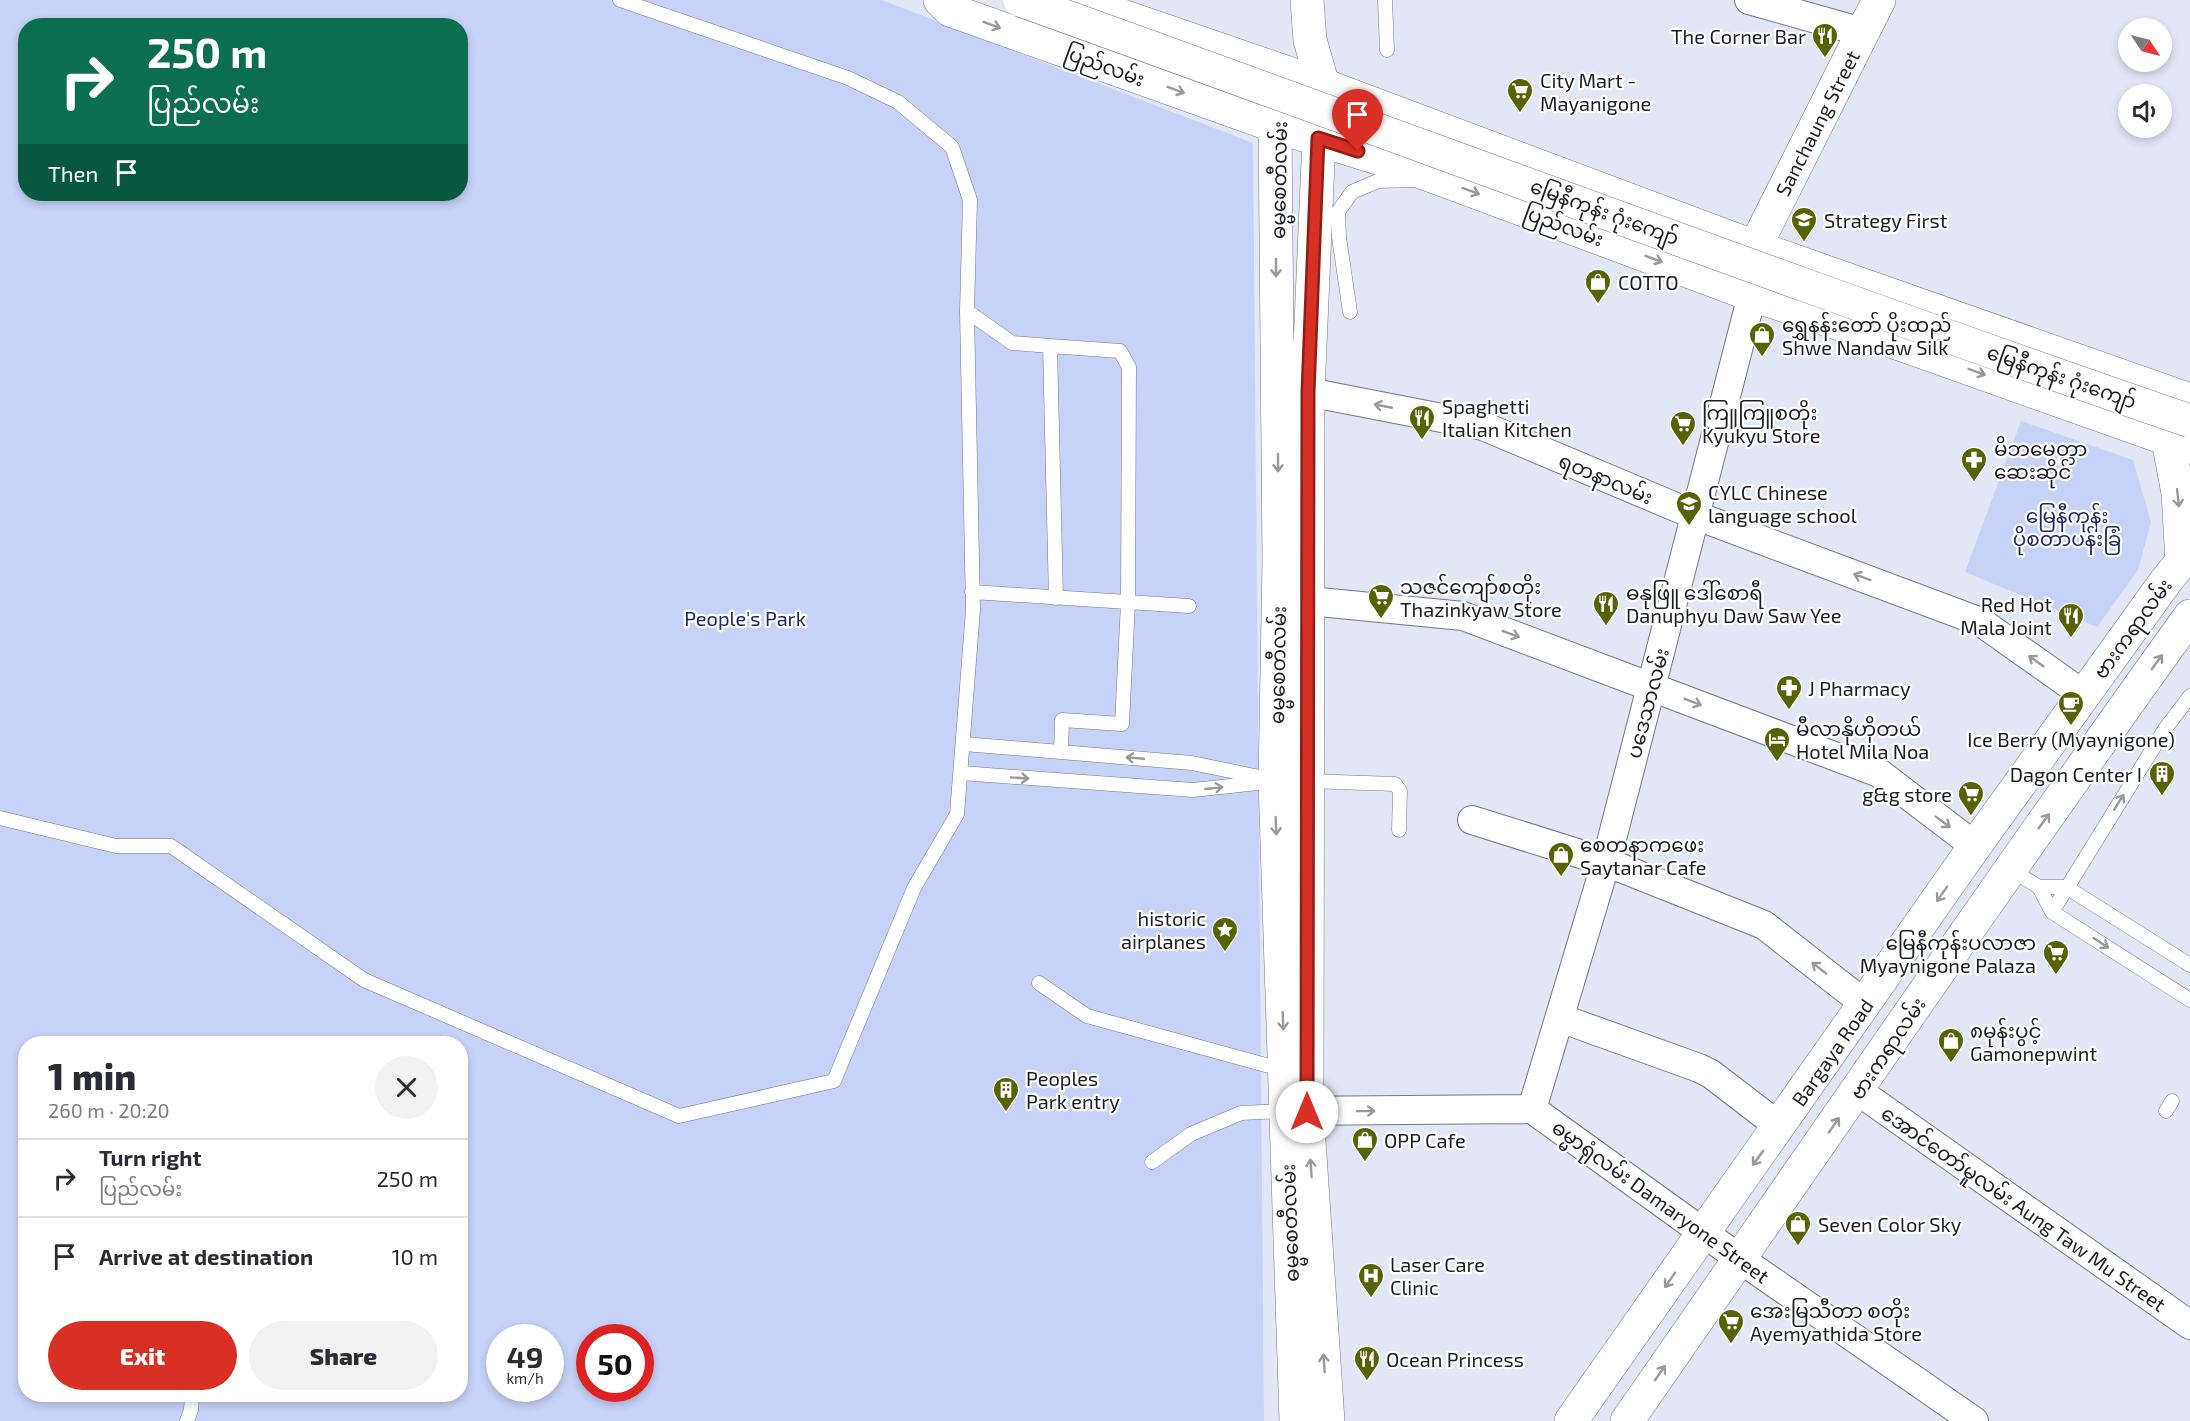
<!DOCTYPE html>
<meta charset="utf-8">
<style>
:root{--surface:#fff;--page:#f2f2f3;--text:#2b2b33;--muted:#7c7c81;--line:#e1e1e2;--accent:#d93025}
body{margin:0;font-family:"Exo 2","Noto Sans Myanmar",sans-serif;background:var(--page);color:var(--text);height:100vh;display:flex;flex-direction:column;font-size:22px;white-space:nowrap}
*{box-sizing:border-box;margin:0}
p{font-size:20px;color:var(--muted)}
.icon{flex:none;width:33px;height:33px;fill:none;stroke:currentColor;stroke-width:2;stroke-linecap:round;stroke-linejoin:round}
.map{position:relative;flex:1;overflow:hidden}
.side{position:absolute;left:18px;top:1036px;width:450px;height:366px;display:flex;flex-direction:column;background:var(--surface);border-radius:24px;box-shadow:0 3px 9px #0003}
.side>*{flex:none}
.top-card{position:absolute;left:18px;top:18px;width:450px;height:183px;border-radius:24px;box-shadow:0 3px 9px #0003;background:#0b6e4f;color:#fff;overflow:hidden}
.needle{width:39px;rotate:125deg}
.fabs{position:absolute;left:2118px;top:18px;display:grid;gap:12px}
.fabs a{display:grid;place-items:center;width:54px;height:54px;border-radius:50%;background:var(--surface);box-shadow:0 3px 9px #0003;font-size:30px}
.speed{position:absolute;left:486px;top:1324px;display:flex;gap:12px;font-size:30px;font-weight:700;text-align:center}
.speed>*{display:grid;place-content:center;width:78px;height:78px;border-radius:50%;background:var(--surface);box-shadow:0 3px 9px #0003;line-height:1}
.speed small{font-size:15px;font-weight:400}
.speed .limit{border:9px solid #d22;background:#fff;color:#111}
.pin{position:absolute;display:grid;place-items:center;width:51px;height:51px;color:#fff;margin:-62px -26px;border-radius:50% 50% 50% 0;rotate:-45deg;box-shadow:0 0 6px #0007}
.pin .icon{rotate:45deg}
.me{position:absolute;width:66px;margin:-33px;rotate:0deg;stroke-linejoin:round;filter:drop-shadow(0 0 4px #0008)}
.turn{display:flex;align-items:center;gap:21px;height:126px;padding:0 30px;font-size:27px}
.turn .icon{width:78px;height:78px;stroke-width:2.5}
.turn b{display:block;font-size:42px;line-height:51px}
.then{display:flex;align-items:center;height:57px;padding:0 30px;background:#0003;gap:12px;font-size:22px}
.round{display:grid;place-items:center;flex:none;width:63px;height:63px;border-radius:32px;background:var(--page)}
.summary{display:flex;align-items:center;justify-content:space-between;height:102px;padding:0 30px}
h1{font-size:36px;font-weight:800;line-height:45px}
.action{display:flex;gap:12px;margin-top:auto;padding:12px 30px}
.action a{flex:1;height:69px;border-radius:36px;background:var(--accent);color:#fff;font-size:24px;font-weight:800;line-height:69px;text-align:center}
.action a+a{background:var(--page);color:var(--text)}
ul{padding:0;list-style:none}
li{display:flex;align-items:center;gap:18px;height:78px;padding:0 30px;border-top:2px solid var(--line)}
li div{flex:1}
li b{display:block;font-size:22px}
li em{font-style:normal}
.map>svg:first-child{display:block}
.green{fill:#c6d2f8;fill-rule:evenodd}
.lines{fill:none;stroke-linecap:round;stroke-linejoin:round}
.service-casing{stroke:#737784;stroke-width:15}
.minor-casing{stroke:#737784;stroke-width:30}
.tertiary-casing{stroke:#737784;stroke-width:34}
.secondary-casing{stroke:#737784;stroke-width:34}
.primary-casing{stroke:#737784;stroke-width:34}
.service{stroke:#fff;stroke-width:14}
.minor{stroke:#fff;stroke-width:28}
.tertiary{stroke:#fff;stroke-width:33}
.secondary{stroke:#fff;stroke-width:33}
.primary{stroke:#fff;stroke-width:33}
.trunk-bridge-casing{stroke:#737784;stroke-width:34;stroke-linecap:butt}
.trunk-bridge{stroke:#fff;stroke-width:33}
.oneway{stroke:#98999c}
.route-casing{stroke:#8d1f18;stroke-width:15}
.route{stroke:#d93025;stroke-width:10}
.labels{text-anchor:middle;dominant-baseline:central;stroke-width:4.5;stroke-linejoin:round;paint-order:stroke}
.poi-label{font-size:20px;fill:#1b1d22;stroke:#fff;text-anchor:start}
.street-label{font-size:20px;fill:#1b1d22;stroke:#fff}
.park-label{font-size:20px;fill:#1d2769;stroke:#fff}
</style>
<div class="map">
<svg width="2190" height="1421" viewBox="0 0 2190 1421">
<rect width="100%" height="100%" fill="#e2e7f6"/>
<path class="green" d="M 0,0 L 882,0 L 1253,143 L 1264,1421 L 0,1421 ZM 26,26 L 460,26 L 460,194 L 26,194 ZM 26,1044 L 460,1044 L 460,1395 L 26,1395 ZM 500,1338 L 550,1338 L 550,1389 L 500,1389 ZM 590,1338 L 640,1338 L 640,1389 L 590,1389 Z
M 2021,421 L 2133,460 L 2151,522 L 2138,570 L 2097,627 L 1965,572 Z"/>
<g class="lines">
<defs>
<path id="service" d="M 1385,0 L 1387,50
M 967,311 L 1012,343 L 1050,346 L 1056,598
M 1350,312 L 1339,237 L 1338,212 L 1352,192 L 1378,181 L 1412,180
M 1050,346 L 1120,351 L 1129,367 L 1128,603 L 1122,724 L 1062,720 L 1061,752
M 972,592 L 1189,606
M 964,744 L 1192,763 L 1264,778
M 961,773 L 1193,790 L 1276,781
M 1307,781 L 1395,784 L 1400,791 L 1399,830
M 0,818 L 116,846 L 171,846 L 364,980 L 679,1116 L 834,1081 L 914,888 L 957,814 L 973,610 L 967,311 L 970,200 L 952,147 L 898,102 L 848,78 L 620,0
M 2010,869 L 2039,887 L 2052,912 L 2190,1000
M 2039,887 L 2066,887 L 2190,965
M 2052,912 L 2165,729 L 2190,696
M 1039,983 L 1087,1016 L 1284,1070
M 2166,1111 L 2172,1101
M 1152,1162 L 1191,1134 L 1241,1113 L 1285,1111
M 187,1421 L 191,1410 L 192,1395"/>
<path id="minor" d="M 1749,0 L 1862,32
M 1308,392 L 1483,426 L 1697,516 L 1981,622 L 2084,695
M 1309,601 L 1463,616 L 1879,773 L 1975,846
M 1472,820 L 1606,862 L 1764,925 L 1865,1004
M 1560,1018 L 1699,1068 L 1711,1074 L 1780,1127
M 1858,1091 L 2190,1325
M 1532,1109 L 1606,862 L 1752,295
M 1286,1111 L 1532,1109 L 1740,1259 L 1974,1421"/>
<path id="tertiary" d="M 1755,247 L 1879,0"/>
<path id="secondary" d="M 1307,0 L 1310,40 L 1323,85 L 1319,138 L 1308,392 L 1307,1111 L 1328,1421
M 1283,99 L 1275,126 L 1279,560 L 1275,781 L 1296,1421"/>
<path id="primary" d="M 940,0 L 950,10 L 1275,126 L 1416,170 L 1752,295 L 1880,337 L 2190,447
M 1076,0 L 1323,85 L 1755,247 L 2190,400
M 2168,440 L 2178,493 L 2182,562
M 1571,1421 L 1975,846 L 2166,581 L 2190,551
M 1627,1421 C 1814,1152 1999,882 2190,616"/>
</defs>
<use href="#service" class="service-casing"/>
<use href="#minor" class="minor-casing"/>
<use href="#tertiary" class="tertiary-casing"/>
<use href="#secondary" class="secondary-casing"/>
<use href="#primary" class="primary-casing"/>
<use href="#service" class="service"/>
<use href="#minor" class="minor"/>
<use href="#tertiary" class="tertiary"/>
<use href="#secondary" class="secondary"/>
<use href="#primary" class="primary"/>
<defs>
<path id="trunk-bridge" d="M 1020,0 C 1410,140 1798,286 2190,421"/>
</defs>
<use href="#trunk-bridge" class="trunk-bridge-casing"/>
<use href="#trunk-bridge" class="trunk-bridge"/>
</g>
<defs><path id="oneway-shaft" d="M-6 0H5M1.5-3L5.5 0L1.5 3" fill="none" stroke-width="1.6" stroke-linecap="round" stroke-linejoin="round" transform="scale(1.5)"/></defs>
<g class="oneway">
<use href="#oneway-shaft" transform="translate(992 25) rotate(20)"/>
<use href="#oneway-shaft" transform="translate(1176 90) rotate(20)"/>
<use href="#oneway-shaft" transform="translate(1471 191) rotate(20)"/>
<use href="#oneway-shaft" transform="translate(1654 259) rotate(20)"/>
<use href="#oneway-shaft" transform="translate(1276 268) rotate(90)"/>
<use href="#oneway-shaft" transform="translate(1977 372) rotate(20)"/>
<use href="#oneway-shaft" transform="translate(1383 406) rotate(-169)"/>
<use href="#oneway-shaft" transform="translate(1278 463) rotate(90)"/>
<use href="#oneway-shaft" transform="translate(2178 498) rotate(84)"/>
<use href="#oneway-shaft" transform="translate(1862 577) rotate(-160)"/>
<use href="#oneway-shaft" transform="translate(1511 634) rotate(20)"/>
<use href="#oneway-shaft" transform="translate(2036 661) rotate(-144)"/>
<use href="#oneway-shaft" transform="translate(2157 662) rotate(-54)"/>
<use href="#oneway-shaft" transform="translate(1693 702) rotate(21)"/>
<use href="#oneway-shaft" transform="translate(1135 758) rotate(-175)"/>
<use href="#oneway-shaft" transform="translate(1020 778) rotate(4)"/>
<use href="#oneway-shaft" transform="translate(1214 788) rotate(-6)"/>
<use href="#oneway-shaft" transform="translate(2119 802) rotate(-58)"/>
<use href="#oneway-shaft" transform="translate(2044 821) rotate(-54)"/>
<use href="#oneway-shaft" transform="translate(1943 822) rotate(37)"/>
<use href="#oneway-shaft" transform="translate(1276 826) rotate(88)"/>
<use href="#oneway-shaft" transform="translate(1942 894) rotate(125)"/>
<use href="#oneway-shaft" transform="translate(2101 943) rotate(33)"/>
<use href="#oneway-shaft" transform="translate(1819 968) rotate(-142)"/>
<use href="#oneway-shaft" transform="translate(1283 1021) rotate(88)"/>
<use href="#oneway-shaft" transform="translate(1366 1111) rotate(-1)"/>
<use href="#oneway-shaft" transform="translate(1834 1125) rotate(-55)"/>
<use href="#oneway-shaft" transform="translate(1758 1158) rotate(126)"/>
<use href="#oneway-shaft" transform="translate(1311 1168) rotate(-94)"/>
<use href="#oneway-shaft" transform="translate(1670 1280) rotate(125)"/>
<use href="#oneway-shaft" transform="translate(1324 1363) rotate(-94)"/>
<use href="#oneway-shaft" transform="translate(1660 1373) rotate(-55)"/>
</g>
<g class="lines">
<defs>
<path id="route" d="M 1307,1112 L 1308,392 L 1318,138 L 1358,151"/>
</defs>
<use href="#route" class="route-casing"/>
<use href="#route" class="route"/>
</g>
<defs>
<symbol id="restaurant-pin" viewBox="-11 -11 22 30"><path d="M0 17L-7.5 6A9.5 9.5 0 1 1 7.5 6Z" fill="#566203" stroke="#fff"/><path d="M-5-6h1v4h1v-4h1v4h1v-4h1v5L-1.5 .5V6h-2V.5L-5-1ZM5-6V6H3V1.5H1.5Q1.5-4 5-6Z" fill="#fff"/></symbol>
<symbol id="supermarket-pin" viewBox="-11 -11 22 30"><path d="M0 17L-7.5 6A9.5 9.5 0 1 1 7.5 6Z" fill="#566203" stroke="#fff"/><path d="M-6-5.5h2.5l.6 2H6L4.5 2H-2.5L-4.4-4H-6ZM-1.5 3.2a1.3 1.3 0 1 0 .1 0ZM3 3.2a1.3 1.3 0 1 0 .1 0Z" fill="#fff"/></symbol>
<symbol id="school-pin" viewBox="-11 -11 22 30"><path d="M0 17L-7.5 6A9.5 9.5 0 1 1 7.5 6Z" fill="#566203" stroke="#fff"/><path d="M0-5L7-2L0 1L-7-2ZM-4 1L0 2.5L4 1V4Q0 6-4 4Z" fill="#fff"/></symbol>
<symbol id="shop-pin" viewBox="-11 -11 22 30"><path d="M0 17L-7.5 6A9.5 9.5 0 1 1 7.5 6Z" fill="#566203" stroke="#fff"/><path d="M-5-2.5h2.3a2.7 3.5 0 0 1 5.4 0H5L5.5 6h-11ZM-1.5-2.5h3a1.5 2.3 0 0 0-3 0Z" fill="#fff"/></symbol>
<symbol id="pharmacy-pin" viewBox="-11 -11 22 30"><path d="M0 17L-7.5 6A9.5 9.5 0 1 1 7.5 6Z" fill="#566203" stroke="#fff"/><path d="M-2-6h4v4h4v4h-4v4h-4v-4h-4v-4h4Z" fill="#fff"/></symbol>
<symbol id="cafe-pin" viewBox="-11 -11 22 30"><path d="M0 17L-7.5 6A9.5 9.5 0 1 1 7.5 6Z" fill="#566203" stroke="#fff"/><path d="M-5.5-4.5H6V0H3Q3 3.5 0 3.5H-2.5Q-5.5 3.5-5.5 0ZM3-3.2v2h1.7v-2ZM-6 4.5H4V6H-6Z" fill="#fff"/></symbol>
<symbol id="hotel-pin" viewBox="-11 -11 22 30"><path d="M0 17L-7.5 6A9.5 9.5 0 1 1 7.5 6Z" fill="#566203" stroke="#fff"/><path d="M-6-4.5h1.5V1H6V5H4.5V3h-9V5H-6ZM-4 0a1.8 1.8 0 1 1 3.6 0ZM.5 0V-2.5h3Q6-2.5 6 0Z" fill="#fff"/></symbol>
<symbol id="building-pin" viewBox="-11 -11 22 30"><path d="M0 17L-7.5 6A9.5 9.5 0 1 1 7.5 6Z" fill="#566203" stroke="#fff"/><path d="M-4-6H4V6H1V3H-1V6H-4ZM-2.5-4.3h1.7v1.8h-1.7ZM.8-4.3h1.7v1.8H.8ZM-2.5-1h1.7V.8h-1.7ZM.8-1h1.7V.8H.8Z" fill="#fff"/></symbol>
<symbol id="sight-pin" viewBox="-11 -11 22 30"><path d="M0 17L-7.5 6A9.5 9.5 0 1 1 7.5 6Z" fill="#566203" stroke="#fff"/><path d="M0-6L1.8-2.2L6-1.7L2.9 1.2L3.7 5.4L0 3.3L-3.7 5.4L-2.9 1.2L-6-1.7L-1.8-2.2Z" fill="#fff"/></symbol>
<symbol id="hospital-pin" viewBox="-11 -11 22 30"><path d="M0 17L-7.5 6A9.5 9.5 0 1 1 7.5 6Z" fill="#566203" stroke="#fff"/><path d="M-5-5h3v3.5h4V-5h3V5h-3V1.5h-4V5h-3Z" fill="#fff"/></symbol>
</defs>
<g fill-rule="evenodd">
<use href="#restaurant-pin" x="1810" y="21" width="30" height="40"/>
<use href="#supermarket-pin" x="1505" y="76" width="30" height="40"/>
<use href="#school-pin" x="1789" y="205" width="30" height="40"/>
<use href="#shop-pin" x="1583" y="267" width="30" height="40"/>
<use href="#shop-pin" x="1747" y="320" width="30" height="40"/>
<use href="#restaurant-pin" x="1407" y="403" width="30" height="40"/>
<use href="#supermarket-pin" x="1668" y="409" width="30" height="40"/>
<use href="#pharmacy-pin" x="1959" y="445" width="30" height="40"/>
<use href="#school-pin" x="1674" y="489" width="30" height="40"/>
<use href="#supermarket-pin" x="1366" y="582" width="30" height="40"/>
<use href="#restaurant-pin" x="1591" y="589" width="30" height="40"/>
<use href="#restaurant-pin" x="2056" y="601" width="30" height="40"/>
<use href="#pharmacy-pin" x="1774" y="673" width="30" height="40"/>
<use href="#cafe-pin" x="2056" y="689" width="30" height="40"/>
<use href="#hotel-pin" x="1762" y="725" width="30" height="40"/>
<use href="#building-pin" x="2147" y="759" width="30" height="40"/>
<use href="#supermarket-pin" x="1956" y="779" width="30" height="40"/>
<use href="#shop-pin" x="1546" y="840" width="30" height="40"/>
<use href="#sight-pin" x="1210" y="915" width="30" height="40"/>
<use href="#supermarket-pin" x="2041" y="938" width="30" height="40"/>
<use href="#shop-pin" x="1936" y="1026" width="30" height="40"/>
<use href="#building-pin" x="991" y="1075" width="30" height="40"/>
<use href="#shop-pin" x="1350" y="1125" width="30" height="40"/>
<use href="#shop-pin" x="1783" y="1209" width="30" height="40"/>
<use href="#hospital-pin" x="1356" y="1261" width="30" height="40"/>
<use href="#supermarket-pin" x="1716" y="1307" width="30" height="40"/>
<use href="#restaurant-pin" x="1352" y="1344" width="30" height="40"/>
</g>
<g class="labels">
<g class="poi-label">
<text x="1806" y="36" text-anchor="end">The Corner Bar</text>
<text x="1540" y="80">City Mart -<tspan x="1540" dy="23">Mayanigone</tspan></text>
<text x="1824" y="220">Strategy First</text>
<text x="1618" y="282">COTTO</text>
<text x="1782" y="324">ရွှေနန်းတော် ပိုးထည်<tspan x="1782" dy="23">Shwe Nandaw Silk</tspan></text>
<text x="1442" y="406">Spaghetti<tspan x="1442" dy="23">Italian Kitchen</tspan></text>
<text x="1702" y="412">ကြူကြူစတိုး<tspan x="1702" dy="23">Kyukyu Store</tspan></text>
<text x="1994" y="448">မိဘမေတ္တာ<tspan x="1994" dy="23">ဆေးဆိုင်</tspan></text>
<text x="1708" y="492">CYLC Chinese<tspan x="1708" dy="23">language school</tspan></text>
<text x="1400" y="586">သဇင်ကျော်စတိုး<tspan x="1400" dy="23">Thazinkyaw Store</tspan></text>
<text x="1626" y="592">ဓနုဖြူ ဒေါ်စောရီ<tspan x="1626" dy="23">Danuphyu Daw Saw Yee</tspan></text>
<text x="2052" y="604" text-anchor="end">Red Hot<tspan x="2052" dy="23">Mala Joint</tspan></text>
<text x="1808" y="688">J Pharmacy</text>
<text x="1796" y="728">မီလာနိုဟိုတယ်<tspan x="1796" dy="23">Hotel Mila Noa</tspan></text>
<text x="2071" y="739" text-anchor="middle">Ice Berry (Myaynigone)</text>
<text x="2142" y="774" text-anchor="end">Dagon Center I</text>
<text x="1952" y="794" text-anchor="end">g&amp;g store</text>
<text x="1580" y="844">စေတနာကဖေး<tspan x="1580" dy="23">Saytanar Cafe</tspan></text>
<text x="1206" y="918" text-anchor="end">historic<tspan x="1206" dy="23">airplanes</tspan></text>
<text x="2036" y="942" text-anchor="end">မြေနီကုန်းပလာဇာ<tspan x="2036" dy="23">Myaynigone Palaza</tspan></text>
<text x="1970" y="1030">၈မုန်းပွင့်<tspan x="1970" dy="23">Gamonepwint</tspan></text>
<text x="1026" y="1078">Peoples<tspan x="1026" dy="23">Park entry</tspan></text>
<text x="1384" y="1140">OPP Cafe</text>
<text x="1818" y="1224">Seven Color Sky</text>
<text x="1390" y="1264">Laser Care<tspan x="1390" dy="23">Clinic</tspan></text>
<text x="1750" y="1310">အေးမြသီတာ စတိုး<tspan x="1750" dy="23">Ayemyathida Store</tspan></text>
<text x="1386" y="1359">Ocean Princess</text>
</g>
<g class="street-label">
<text transform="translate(1105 65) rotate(20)">ပြည်လမ်း</text>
<text transform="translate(1817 123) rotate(-63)">Sanchaung Street</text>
<text transform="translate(1278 180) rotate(-89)">ဓမ္မစေတီလမ်း</text>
<text transform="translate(1605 211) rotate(20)">မြေနီကုန်း ဂုံးကျော်</text>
<text transform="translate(1564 225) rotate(20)">ပြည်လမ်း</text>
<text transform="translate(2062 376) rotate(19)">မြေနီကုန်း ဂုံးကျော်</text>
<text transform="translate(1606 478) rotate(23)">ရတနာလမ်း</text>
<text transform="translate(2132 628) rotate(-54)">ဗားကရာလမ်း</text>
<text transform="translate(1277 665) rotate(-89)">ဓမ္မစေတီလမ်း</text>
<text transform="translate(1647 703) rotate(-75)">ပဒေသာလမ်း</text>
<text transform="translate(1887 1048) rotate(-56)">ဗားကရာလမ်း</text>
<text transform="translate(1832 1052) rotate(-55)">Bargaya Road</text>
<text transform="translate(1661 1201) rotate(36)">ဓမ္မာရုံလမ်း Damaryone Street</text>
<text transform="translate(2024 1208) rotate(35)">အောင်တော်မူလမ်း Aung Taw Mu Street</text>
<text transform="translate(1289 1223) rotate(-92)">ဓမ္မစေတီလမ်း</text>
</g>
<g class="park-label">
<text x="2067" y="515">မြေနီကုန်း<tspan x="2067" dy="23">ပိုစတာပန်းခြံ</tspan></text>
<text x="745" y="618">People's Park</text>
</g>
</g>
</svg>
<div class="fabs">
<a><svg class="needle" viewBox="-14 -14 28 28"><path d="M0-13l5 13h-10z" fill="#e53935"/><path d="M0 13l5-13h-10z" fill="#7c7c81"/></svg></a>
<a><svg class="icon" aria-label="sound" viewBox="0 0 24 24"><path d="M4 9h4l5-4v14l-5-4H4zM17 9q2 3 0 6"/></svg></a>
</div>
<div class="speed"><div>49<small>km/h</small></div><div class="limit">50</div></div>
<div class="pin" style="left:1358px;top:151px;background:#d93025"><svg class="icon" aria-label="arrive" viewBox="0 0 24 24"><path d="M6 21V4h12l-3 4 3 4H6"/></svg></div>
<svg class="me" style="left:1307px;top:1112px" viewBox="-20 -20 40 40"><circle r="19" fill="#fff"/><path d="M0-13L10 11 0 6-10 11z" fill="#d93025"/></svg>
<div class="top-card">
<div class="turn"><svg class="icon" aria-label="right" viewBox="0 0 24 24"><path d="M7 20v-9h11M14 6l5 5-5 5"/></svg><div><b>250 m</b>ပြည်လမ်း</div></div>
<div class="then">Then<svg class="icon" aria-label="arrive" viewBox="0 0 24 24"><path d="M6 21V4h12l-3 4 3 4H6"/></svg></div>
</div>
<section class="side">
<div class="summary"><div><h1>1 min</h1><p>260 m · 20:20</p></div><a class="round"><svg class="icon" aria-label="close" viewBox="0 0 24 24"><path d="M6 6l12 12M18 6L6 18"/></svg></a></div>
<ul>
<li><svg class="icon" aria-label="right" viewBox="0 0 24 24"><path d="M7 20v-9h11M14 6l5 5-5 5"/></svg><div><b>Turn right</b><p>ပြည်လမ်း</p></div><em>250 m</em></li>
<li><svg class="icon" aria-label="arrive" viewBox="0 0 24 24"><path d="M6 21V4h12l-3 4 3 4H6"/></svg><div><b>Arrive at destination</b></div><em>10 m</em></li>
</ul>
<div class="action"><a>Exit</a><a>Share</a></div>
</section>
</div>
